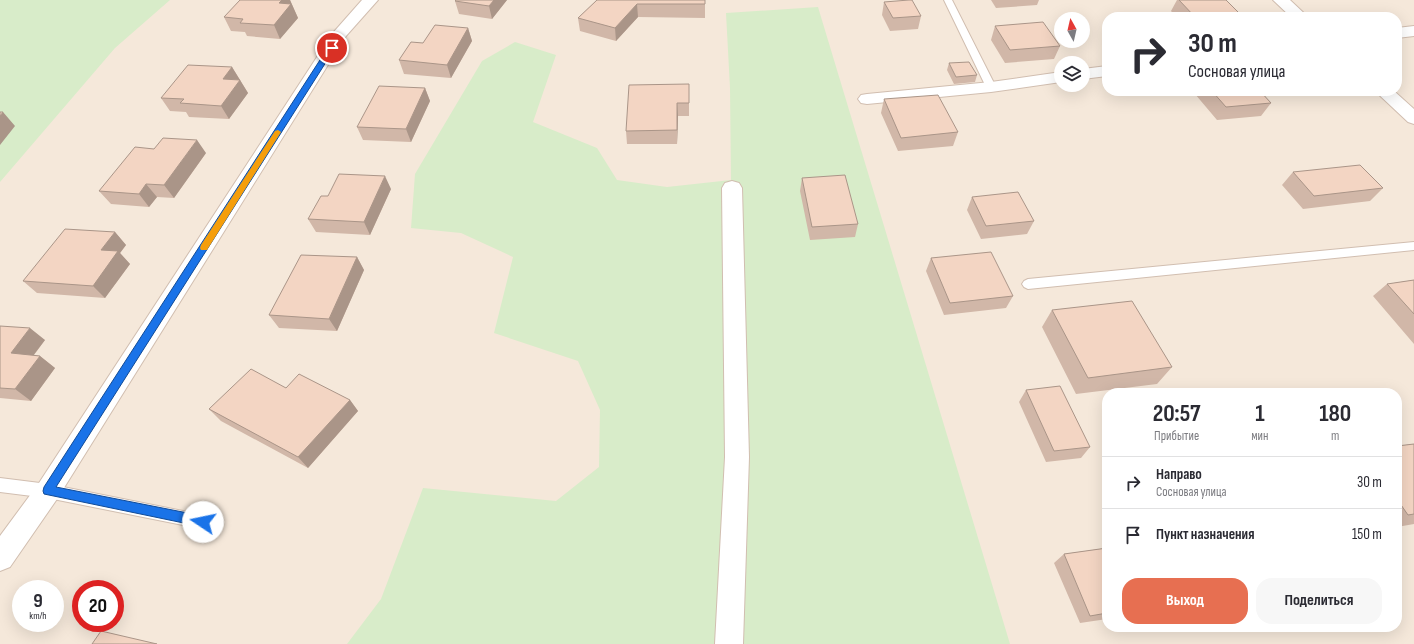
<!DOCTYPE html>
<html lang="ru">
<meta charset="utf-8">
<style>
:root{--surface:#fff;--page:#f7f7f7;--text:#2b2b33;--muted:#7c7c81;--line:#e1e1e2;--accent:#e76f51}
body{margin:0;font-family:"Sofia Sans Condensed",sans-serif;background:var(--page);color:var(--text);height:100vh;display:flex;flex-direction:column;font-size:15px;white-space:nowrap}
*{box-sizing:border-box;margin:0}
p{font-size:13px;color:var(--muted)}
.icon{flex:none;width:22px;height:22px;fill:none;stroke:currentColor;stroke-width:2;stroke-linecap:round;stroke-linejoin:round}
.map{position:relative;flex:1;overflow:hidden}
.details{position:absolute;left:1102px;top:388px;width:300px;height:244px;display:flex;flex-direction:column;background:var(--surface);border-radius:16px;box-shadow:0 4px 16px #0002}
.details>*{flex:none}
.top-card{position:absolute;left:1102px;top:12px;width:300px;height:84px;border-radius:16px;box-shadow:0 4px 16px #0002;background:#fff;color:var(--text);overflow:hidden}
.needle{width:26px;rotate:352deg}
.fabs{position:absolute;left:1054px;top:12px;display:grid;gap:8px}
.fabs a{display:grid;place-items:center;width:36px;height:36px;border-radius:50%;background:var(--surface);box-shadow:0 4px 16px #0002;font-size:20px}
.speed{position:absolute;left:12px;top:580px;display:flex;gap:8px;font-size:20px;font-weight:700;text-align:center}
.speed>*{display:grid;place-content:center;width:52px;height:52px;border-radius:50%;background:var(--surface);box-shadow:0 4px 16px #0002;line-height:1}
.speed small{font-size:10px;font-weight:400}
.speed .limit{border:6px solid #d22;background:#fff;color:#111}
.pin{position:absolute;display:grid;place-items:center;width:34px;height:34px;color:#fff;margin:-17px;border:2px solid #fff;border-radius:50%;box-shadow:0 1px 4px #0007}
.me{position:absolute;width:44px;margin:-22px;rotate:281deg;stroke-linejoin:round;filter:drop-shadow(0 0 3px #0008)}
.turn{display:flex;align-items:center;gap:14px;height:84px;padding:0 20px;font-size:18px}
.turn .icon{width:52px;height:52px;stroke-width:2.5}
.turn b{display:block;font-size:28px;line-height:34px}
.eta{display:flex;justify-content:space-evenly;align-items:center;height:68px;text-align:center}
.eta b{font-size:24px;font-weight:700;line-height:28px}
.button{display:flex;gap:8px;margin-top:auto;padding:8px 20px}
.button a{flex:1;height:46px;border-radius:16px;background:var(--accent);color:#fff;font-size:16px;font-weight:700;line-height:46px;text-align:center}
.button a+a{background:var(--page);color:var(--text)}
ul{padding:0;list-style:none}
li{display:flex;align-items:center;gap:12px;height:52px;padding:0 20px;border-top:1px solid var(--line)}
li div{flex:1}
li b{display:block;font-size:15px}
li em{font-style:normal}
.map>svg:first-child{display:block}
.residential{fill:#f5e8da;fill-rule:evenodd}
.green{fill:#d8ecc9}
.lines{fill:none;stroke-linecap:round;stroke-linejoin:round}
.lane-casing{stroke:#d1beb0;stroke-width:2}
.street-casing{stroke:#d1beb0;stroke-width:2}
.lane{fill:#fff;fill-rule:evenodd}
.street{fill:#fff;fill-rule:evenodd}
.wall{fill:#d1b7a8}
.shaded-wall{fill:#aa9588}
.building{fill:#f3d5c3;stroke:#aa9588}
.route{fill:#1a73e8;stroke:#114b97}
.slow{fill:#f59e0b}
</style>
<div class="map">
<svg width="1414" height="644" viewBox="0 0 1414 644">
<rect width="100%" height="100%" fill="#fdf6ec"/>
<path class="residential" d="M 0,0 L 1414,0 L 1414,644 L 0,644 ZM 1107,17 L 1397,17 L 1397,91 L 1107,91 ZM 1061,19 L 1083,19 L 1083,41 L 1061,41 ZM 1061,63 L 1083,63 L 1083,85 L 1061,85 ZM 1107,393 L 1397,393 L 1397,627 L 1107,627 ZM 21,589 L 55,589 L 55,623 L 21,623 ZM 81,589 L 115,589 L 115,623 L 81,623 Z"/>
<path class="green" d="M 0,0 L 170,0 L 115,48 L 0,182 Z
M 818,7 L 1010,644 L 347,644 L 381,599 L 423,488 L 556,501 L 599,467 L 600,410 L 578,361 L 494,333 L 513,257 L 461,233 L 411,228 L 415,174 L 482,61 L 515,42 L 556,55 L 533,122 L 597,148 L 617,180 L 667,187 L 731,180 L 730,88 L 726,13 Z"/>
<g class="lines">
<defs>
<path id="lane" d="M 944,0 L 952,0 L 996,87 L 995,89 L 987,89 L 986,87 Z
M 1414,242 L 1414,250 L 1028,289 L 1024,287 L 1022,284 L 1024,281 L 1028,279 Z
M 0,478 L 48,484 L 203,515 L 208,517 L 211,522 L 208,527 L 203,529 L 48,498 L 0,492 Z"/>
<path id="street" d="M 362,0 L 378,0 L 346,36 L 57,499 L 10,567 L 0,571 L 0,536 L 39,483 L 332,34 Z
M 1273,0 L 1290,0 L 1308,17 L 1291,17 Z
M 1414,26 L 1414,36 L 1397,38 L 1397,28 Z
M 1107,66 L 1107,76 L 1083,79 L 1083,69 Z
M 1061,72 L 1061,82 L 991,92 L 867,104 L 861,103 L 858,99 L 861,95 L 867,94 L 991,82 Z
M 1375,91 L 1394,91 L 1414,109 L 1414,124 L 1408,122 Z
M 732,181 L 739,183 L 742,188 L 749,457 L 743,644 L 715,644 L 725,457 L 722,188 L 725,183 Z"/>
</defs>
<use href="#lane" class="lane-casing"/>
<use href="#street" class="street-casing"/>
<use href="#lane" class="lane"/>
<use href="#street" class="street"/>
</g>
<path class="wall" d="M 290,0 L 298,18 L 280,39 L 247,36 L 245,32 L 231,31 L 224,17 Z
M 507,0 L 492,19 L 459,14 L 455,1 Z
M 597,0 L 705,0 L 705,18 L 638,17 L 616,41 L 580,31 L 578,18 Z
M 991,0 L 1039,0 L 1037,5 L 996,8 Z
M 1177,0 L 1226,0 L 1243,17 L 1176,17 L 1171,11 Z
M 884,2 L 921,16 L 918,29 L 890,31 L 882,15 Z
M 995,26 L 1060,46 L 1054,59 L 1005,63 L 991,40 Z
M 468,28 L 472,41 L 451,78 L 404,74 L 399,60 L 423,43 Z
M 949,63 L 977,75 L 975,82 L 954,84 L 947,70 Z
M 232,67 L 248,93 L 229,119 L 189,117 L 186,112 L 170,111 L 161,98 Z
M 689,84 L 689,116 L 678,116 L 677,144 L 627,144 L 626,131 Z
M 425,88 L 430,101 L 411,142 L 363,140 L 357,127 Z
M 1197,91 L 1260,91 L 1271,103 L 1261,116 L 1217,120 L 1195,94 Z
M 884,99 L 958,132 L 953,146 L 898,151 L 881,113 Z
M 206,153 L 174,198 L 157,197 L 149,207 L 111,204 L 99,191 Z
M 1293,172 L 1383,188 L 1370,201 L 1303,209 L 1282,185 Z
M 802,178 L 858,224 L 855,237 L 810,240 L 800,191 Z
M 391,189 L 370,235 L 316,232 L 308,219 L 328,196 Z
M 972,197 L 1034,221 L 1027,234 L 981,239 L 967,210 Z
M 115,232 L 126,245 L 120,253 L 130,264 L 105,298 L 37,293 L 23,281 Z
M 357,257 L 364,270 L 337,331 L 279,328 L 269,315 Z
M 931,258 L 1013,296 L 1006,308 L 944,315 L 926,271 Z
M 1414,280 L 1414,344 L 1373,296 L 1387,284 Z
M 1052,310 L 1172,367 L 1157,384 L 1076,394 L 1042,327 Z
M 0,326 L 45,340 L 34,355 L 40,356 L 55,368 L 31,401 L 0,398 Z
M 286,388 L 350,400 L 358,411 L 308,468 L 221,421 L 209,409 Z
M 1026,390 L 1090,447 L 1081,458 L 1046,462 L 1019,402 Z
M 1414,444 L 1414,524 L 1397,527 L 1397,446 Z
M 1107,548 L 1107,619 L 1080,623 L 1054,563 L 1064,554 Z"/>
<path class="shaded-wall" d="M 282,0 L 290,0 L 298,18 L 280,39 L 274,25 L 279,3 Z
M 494,0 L 507,0 L 492,19 L 489,6 Z
M 637,4 L 638,17 L 616,41 L 615,28 Z
M 468,28 L 472,41 L 451,78 L 447,65 Z
M 232,67 L 240,80 L 223,79 Z
M 240,80 L 248,93 L 229,119 L 221,106 Z
M 425,88 L 430,101 L 411,142 L 406,129 Z
M 677,103 L 678,116 L 677,144 Z
M 3,112 L 15,126 L 0,145 L 0,116 Z
M 197,140 L 206,153 L 174,198 L 164,185 Z
M 385,176 L 391,189 L 370,235 L 364,222 Z
M 146,184 L 157,197 L 149,207 L 139,194 Z
M 115,232 L 126,245 L 120,253 L 130,264 L 105,298 L 93,286 L 101,250 Z
M 357,257 L 364,270 L 337,331 L 329,319 Z
M 30,328 L 45,340 L 26,365 L 11,353 Z
M 40,356 L 55,368 L 31,401 L 15,389 Z
M 350,400 L 358,411 L 308,468 L 298,457 Z"/>
<path class="building" d="M 240,0 L 282,0 L 279,3 L 291,4 L 274,25 L 240,23 L 243,19 L 224,17 Z
M 456,0 L 494,0 L 489,6 L 455,1 Z
M 597,0 L 705,0 L 705,4 L 637,4 L 615,28 L 578,18 Z
M 909,0 L 912,0 L 921,16 L 893,18 L 884,2 Z
M 1179,0 L 1226,0 L 1243,17 L 1195,17 Z
M 1043,22 L 1060,46 L 1010,50 L 995,26 Z
M 435,25 L 468,28 L 447,65 L 399,60 L 411,42 L 423,43 Z
M 969,62 L 977,75 L 956,77 L 949,63 Z
M 188,65 L 232,67 L 223,79 L 240,80 L 221,106 L 180,103 L 184,99 L 161,98 Z
M 689,84 L 689,103 L 677,103 L 677,130 L 626,131 L 629,85 Z
M 379,86 L 425,88 L 406,129 L 357,127 Z
M 1212,91 L 1260,91 L 1271,103 L 1226,107 Z
M 938,95 L 958,132 L 901,138 L 884,99 Z
M 0,112 L 3,112 L 0,116 Z
M 163,138 L 197,140 L 164,185 L 146,184 L 139,194 L 99,191 L 135,147 L 154,149 Z
M 1360,165 L 1383,188 L 1314,196 L 1293,172 Z
M 339,174 L 385,176 L 364,222 L 308,219 L 321,196 L 328,196 Z
M 845,175 L 858,224 L 812,227 L 802,178 Z
M 1018,192 L 1034,221 L 986,226 L 972,197 Z
M 65,229 L 115,232 L 101,250 L 118,251 L 93,286 L 23,281 Z
M 991,252 L 1013,296 L 950,303 L 931,258 Z
M 301,255 L 357,257 L 329,319 L 269,315 Z
M 1414,280 L 1414,314 L 1387,284 Z
M 1132,301 L 1172,367 L 1088,378 L 1052,310 Z
M 0,326 L 30,328 L 11,353 L 40,356 L 15,389 L 0,388 Z
M 251,369 L 286,388 L 299,374 L 350,400 L 298,457 L 209,409 Z
M 1060,386 L 1090,447 L 1054,451 L 1026,390 Z
M 1414,444 L 1414,514 L 1408,515 L 1397,499 L 1397,446 Z
M 1107,548 L 1107,613 L 1090,616 L 1064,554 Z
M 101,631 L 157,644 L 92,644 Z"/>
<path class="route" d="M 329,46 L 335,48 L 56,487 L 203,516 L 207,518 L 208,522 L 207,525 L 203,527 L 44,494 L 43,491 L 44,487 Z"/>
<path class="slow" d="M 278,130 L 281,132 L 207,250 L 201,250 L 200,248 L 201,245 L 275,131 Z"/>
</svg>
<div class="fabs">
<a><svg class="needle" viewBox="-14 -14 28 28"><path d="M0-13l5 13h-10z" fill="#e53935"/><path d="M0 13l5-13h-10z" fill="#7c7c81"/></svg></a>
<a><svg class="icon" aria-label="layers" viewBox="0 0 24 24"><path d="M12 4l9 5-9 5-9-5zM3 14l9 5 9-5"/></svg></a>
</div>
<div class="speed"><div>9<small>km/h</small></div><div class="limit">20</div></div>
<div class="pin" style="left:332px;top:48px;background:#d93025"><svg class="icon" aria-label="arrive" viewBox="0 0 24 24"><path d="M6 21V4h12l-3 4 3 4H6"/></svg></div>
<svg class="me" style="left:203px;top:522px" viewBox="-20 -20 40 40"><circle r="19" fill="#fff"/><path d="M0-13L10 11 0 6-10 11z" fill="#1a73e8"/></svg>
<div class="top-card">
<div class="turn"><svg class="icon" aria-label="right" viewBox="0 0 24 24"><path d="M7 20v-9h11M14 6l5 5-5 5"/></svg><div><b>30 m</b>Сосновая улица</div></div>
</div>
<section class="details">
<div class="eta">
<div><b>20:57</b><p>Прибытие</p></div>
<div><b>1</b><p>мин</p></div>
<div><b>180</b><p>m</p></div>
</div>
<ul>
<li><svg class="icon" aria-label="right" viewBox="0 0 24 24"><path d="M7 20v-9h11M14 6l5 5-5 5"/></svg><div><b>Направо</b><p>Сосновая улица</p></div><em>30 m</em></li>
<li><svg class="icon" aria-label="arrive" viewBox="0 0 24 24"><path d="M6 21V4h12l-3 4 3 4H6"/></svg><div><b>Пункт назначения</b></div><em>150 m</em></li>
</ul>
<div class="button"><a>Выход</a><a>Поделиться</a></div>
</section>
</div>
